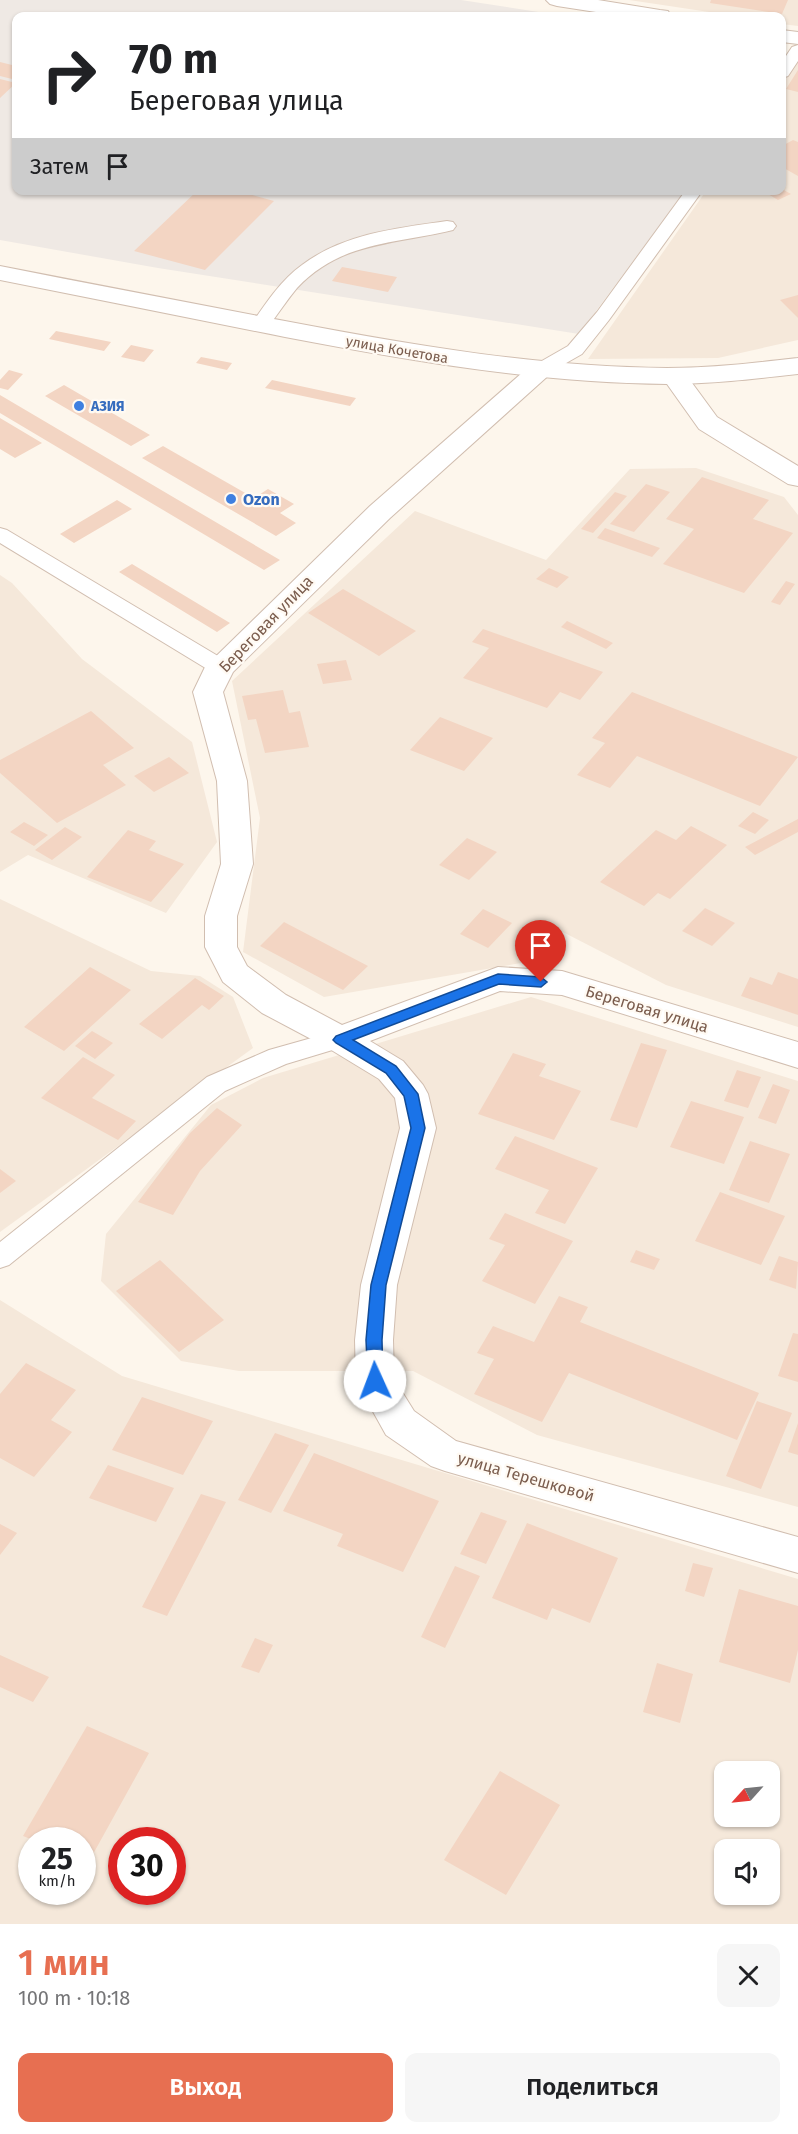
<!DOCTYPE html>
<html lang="ru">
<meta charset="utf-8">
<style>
:root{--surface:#fff;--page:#f6f6f6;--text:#202124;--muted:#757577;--accent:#e76f51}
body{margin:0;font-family:"Fira Sans",sans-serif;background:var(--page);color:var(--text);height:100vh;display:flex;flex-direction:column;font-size:22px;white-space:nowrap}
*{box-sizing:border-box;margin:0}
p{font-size:20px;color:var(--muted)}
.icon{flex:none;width:33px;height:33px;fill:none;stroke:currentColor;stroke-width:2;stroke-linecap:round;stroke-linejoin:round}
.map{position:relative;height:1924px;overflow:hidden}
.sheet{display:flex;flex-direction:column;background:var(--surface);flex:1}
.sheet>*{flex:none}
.guide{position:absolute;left:12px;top:12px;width:774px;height:183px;border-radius:12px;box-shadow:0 2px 4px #0004;background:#fff;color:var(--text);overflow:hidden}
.needle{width:39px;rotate:243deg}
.controls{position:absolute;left:714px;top:1761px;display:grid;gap:12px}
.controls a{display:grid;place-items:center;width:66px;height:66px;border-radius:12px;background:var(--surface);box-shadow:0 2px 4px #0004;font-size:30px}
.speed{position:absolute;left:18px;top:1827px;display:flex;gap:12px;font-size:30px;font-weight:700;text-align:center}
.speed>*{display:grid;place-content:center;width:78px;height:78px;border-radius:50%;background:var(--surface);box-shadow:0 2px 4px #0004;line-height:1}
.speed small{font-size:15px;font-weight:400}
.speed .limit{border:9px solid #d22;background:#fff;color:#111}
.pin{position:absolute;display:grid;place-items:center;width:51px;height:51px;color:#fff;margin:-62px -26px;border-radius:50% 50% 50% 0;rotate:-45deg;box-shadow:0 0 6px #0007}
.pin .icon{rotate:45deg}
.me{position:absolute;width:66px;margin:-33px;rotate:358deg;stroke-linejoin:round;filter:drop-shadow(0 0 4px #0008)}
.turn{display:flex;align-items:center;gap:21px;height:126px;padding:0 18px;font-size:27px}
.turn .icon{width:78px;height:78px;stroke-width:2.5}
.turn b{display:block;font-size:42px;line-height:51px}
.then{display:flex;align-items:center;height:57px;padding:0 18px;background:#0003;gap:12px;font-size:22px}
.round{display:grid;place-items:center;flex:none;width:63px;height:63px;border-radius:12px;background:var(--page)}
.summary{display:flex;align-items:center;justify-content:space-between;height:102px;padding:0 18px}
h1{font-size:36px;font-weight:600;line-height:45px;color:var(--accent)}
.primary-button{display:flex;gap:12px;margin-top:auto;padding:12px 18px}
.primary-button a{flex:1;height:69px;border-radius:12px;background:var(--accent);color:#fff;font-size:24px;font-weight:600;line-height:69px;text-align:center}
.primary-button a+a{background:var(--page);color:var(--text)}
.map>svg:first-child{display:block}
.residential{fill:#f5e8da;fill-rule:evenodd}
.industrial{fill:#efe9e4}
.building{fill:#f3d5c3}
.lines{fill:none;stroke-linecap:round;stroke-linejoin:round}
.service-casing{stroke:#d1beb0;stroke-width:2}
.minor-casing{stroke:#d1beb0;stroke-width:2}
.tertiary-casing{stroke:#d1beb0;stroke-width:2}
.service{fill:#fff;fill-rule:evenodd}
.minor{fill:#fff;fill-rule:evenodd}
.tertiary{fill:#fff;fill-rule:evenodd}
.route{fill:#1a73e8;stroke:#114b97;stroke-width:1.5}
.shop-dot{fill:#3f7fe0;stroke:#fffaf3;stroke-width:2}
.labels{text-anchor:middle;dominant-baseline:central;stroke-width:4.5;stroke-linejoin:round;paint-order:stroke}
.far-street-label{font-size:14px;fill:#7a5c4d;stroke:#fffaf3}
.far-shop-label{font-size:14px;font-weight:bold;fill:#366cbe;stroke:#fffaf3;text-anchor:start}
.shop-label{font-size:16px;font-weight:bold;fill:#366cbe;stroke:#fffaf3;text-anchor:start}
.street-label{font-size:16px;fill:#7a5c4d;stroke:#fffaf3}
</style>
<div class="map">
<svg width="798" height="1924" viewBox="0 0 798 1924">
<rect width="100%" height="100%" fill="#fdf6ec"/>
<path class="residential" d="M 629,0 L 798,0 L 798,26 L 782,24 L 782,16 L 736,16 Z
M 798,61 L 798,340 L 718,358 L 588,359 L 706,191 L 782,190 L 782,84 Z
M 696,468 L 784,497 L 798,515 L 798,1027 L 666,985 L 557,929 L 533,961 L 324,997 L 243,952 L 260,818 L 232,681 L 415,511 L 546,560 L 630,469 Z
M 0,575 L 12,583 L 82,659 L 192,742 L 217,842 L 166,913 L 28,855 L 0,872 Z
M 0,899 L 151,971 L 200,976 L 233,997 L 253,1048 L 0,1232 Z
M 531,997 L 798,1081 L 798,1507 L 537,1435 L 413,1371 L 239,1371 L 181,1361 L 101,1281 L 106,1234 L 211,1105 L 263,1078 Z
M 0,1300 L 122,1376 L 798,1579 L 798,1924 L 0,1924 ZM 724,1772 L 770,1772 L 770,1816 L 724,1816 ZM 32,1840 L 82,1840 L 82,1892 L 32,1892 ZM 122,1840 L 172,1840 L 172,1892 L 122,1892 ZM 724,1850 L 770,1850 L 770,1894 L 724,1894 Z"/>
<path class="industrial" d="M 0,0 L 461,0 L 564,16 L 16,16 L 16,190 L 685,191 L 579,334 L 158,268 L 0,240 Z"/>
<path class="building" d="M 711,0 L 788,0 L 782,14 L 710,3 Z
M 0,62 L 16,66 L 16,80 L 0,76 Z
M 798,70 L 798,92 L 786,89 Z
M 0,79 L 16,83 L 0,98 Z
M 793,140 L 798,142 L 798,176 L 782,167 L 782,146 Z
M 782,189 L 791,194 L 778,200 L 761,190 Z
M 198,190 L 234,190 L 274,201 L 205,270 L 134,251 Z
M 342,267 L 397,277 L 388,292 L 332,281 Z
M 798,295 L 798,318 L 780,300 Z
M 56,331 L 111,342 L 104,351 L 49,339 Z
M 131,345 L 154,350 L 144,362 L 121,357 Z
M 201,357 L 232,363 L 227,370 L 196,363 Z
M 9,370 L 23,374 L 8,390 L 0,388 L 0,380 Z
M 272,380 L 356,398 L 350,406 L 265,388 Z
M 64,385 L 150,435 L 131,446 L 45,396 Z
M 0,395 L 280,560 L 264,570 L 0,413 Z
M 0,418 L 42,443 L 15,458 L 0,449 Z
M 163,446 L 254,498 L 268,489 L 294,504 L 280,513 L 296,523 L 276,536 L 142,458 Z
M 702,477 L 769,500 L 753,519 L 793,533 L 744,593 L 663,564 L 694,529 L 666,519 Z
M 646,484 L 670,492 L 634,532 L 610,524 Z
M 615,492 L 627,496 L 593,533 L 581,529 Z
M 117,500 L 132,509 L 74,543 L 60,534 Z
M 605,528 L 660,548 L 652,557 L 597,538 Z
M 132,564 L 230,623 L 217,632 L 119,572 Z
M 549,568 L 569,577 L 557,588 L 536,579 Z
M 786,581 L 795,584 L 780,605 L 771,602 Z
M 343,589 L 416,631 L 379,656 L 308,613 Z
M 567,621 L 613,643 L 606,649 L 561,627 Z
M 483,629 L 500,635 L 603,672 L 580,700 L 560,692 L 547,708 L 463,678 L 489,648 L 472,642 Z
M 346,660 L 352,680 L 323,684 L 317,664 Z
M 283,690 L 289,713 L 300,711 L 309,747 L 265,753 L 256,719 L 248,720 L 242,696 Z
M 632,692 L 798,757 L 760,806 L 637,756 L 610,788 L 577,775 L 605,743 L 592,738 Z
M 91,711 L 134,748 L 103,765 L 126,785 L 57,823 L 0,773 L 0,760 Z
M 440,717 L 493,738 L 464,771 L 410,750 Z
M 169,757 L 189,773 L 154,792 L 134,776 Z
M 753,812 L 769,820 L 755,834 L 738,826 Z
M 798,819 L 798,832 L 755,855 L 745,847 Z
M 24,822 L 48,835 L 34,846 L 10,832 Z
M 691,826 L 727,845 L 670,899 L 658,893 L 644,906 L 600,882 L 656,830 L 676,840 Z
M 65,827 L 82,837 L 52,860 L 35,850 Z
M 128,830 L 156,841 L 149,850 L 184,864 L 151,902 L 87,877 Z
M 467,838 L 497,852 L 469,880 L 439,865 Z
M 705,908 L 735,923 L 712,946 L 682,931 Z
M 483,909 L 512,923 L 488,948 L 460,934 Z
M 284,922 L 368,966 L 343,990 L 260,946 Z
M 90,967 L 131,990 L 64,1051 L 24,1027 Z
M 778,972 L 798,979 L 798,1015 L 741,996 L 750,977 L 772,985 Z
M 195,978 L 224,996 L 209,1010 L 202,1005 L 162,1039 L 139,1024 Z
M 92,1031 L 113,1043 L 95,1059 L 75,1046 Z
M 641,1043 L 667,1050 L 637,1128 L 610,1120 Z
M 513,1053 L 546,1064 L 539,1076 L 581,1091 L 554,1140 L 478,1114 Z
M 83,1057 L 115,1075 L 92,1098 L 136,1121 L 118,1140 L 41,1098 Z
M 737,1070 L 761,1077 L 748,1108 L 724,1101 Z
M 773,1084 L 790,1090 L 776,1124 L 758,1118 Z
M 691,1101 L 744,1117 L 724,1164 L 670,1147 Z
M 217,1108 L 242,1125 L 200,1171 L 173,1215 L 138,1202 L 190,1133 Z
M 515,1136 L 598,1168 L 565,1224 L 535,1213 L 549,1190 L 495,1169 Z
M 750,1141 L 790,1154 L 769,1203 L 729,1190 Z
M 0,1169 L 16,1181 L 0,1193 Z
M 720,1192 L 785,1216 L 761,1265 L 695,1241 Z
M 505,1213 L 573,1241 L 535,1304 L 482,1281 L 505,1245 L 489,1239 Z
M 636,1250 L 660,1259 L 654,1270 L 630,1262 Z
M 779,1256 L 798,1262 L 796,1289 L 769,1280 Z
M 160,1260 L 224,1320 L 179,1352 L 116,1291 Z
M 559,1296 L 588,1307 L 580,1322 L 759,1393 L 737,1440 L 569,1373 L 542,1422 L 474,1394 L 494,1359 L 477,1353 L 493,1326 L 534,1342 Z
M 793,1333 L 798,1334 L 798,1382 L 778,1376 Z
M 26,1363 L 76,1390 L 51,1420 L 72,1432 L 34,1477 L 0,1458 L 0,1394 Z
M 142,1397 L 213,1421 L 183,1475 L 112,1450 Z
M 757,1401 L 792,1413 L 761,1489 L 726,1476 Z
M 798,1423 L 798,1455 L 788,1452 Z
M 275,1433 L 309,1445 L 271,1513 L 238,1500 Z
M 314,1453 L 439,1501 L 403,1572 L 337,1546 L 343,1534 L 283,1511 Z
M 108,1465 L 174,1488 L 156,1522 L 89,1498 Z
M 201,1494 L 226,1502 L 167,1616 L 142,1607 Z
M 481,1512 L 507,1521 L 486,1564 L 460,1554 Z
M 527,1523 L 618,1558 L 590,1623 L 552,1608 L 547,1620 L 492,1598 Z
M 0,1524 L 17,1533 L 0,1555 Z
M 693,1563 L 713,1568 L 704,1597 L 685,1591 Z
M 455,1566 L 480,1576 L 445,1648 L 421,1637 Z
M 739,1589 L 798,1606 L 798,1650 L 790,1683 L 719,1662 Z
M 255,1638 L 273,1645 L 259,1673 L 241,1667 Z
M 0,1655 L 49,1677 L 33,1702 L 0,1687 Z
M 657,1663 L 693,1674 L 680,1723 L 643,1712 Z
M 87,1726 L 149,1753 L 87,1865 L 82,1863 L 82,1840 L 33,1840 L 23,1836 Z
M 500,1771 L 560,1805 L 506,1895 L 444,1860 Z"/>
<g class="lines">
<defs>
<path id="service" d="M 798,45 L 798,61 L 788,76 L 782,78 L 782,62 L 792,47 Z
M 686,190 L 703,190 L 609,320 L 582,354 L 547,374 L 533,374 L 531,370 L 533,366 L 568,346 L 597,312 Z
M 447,221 L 453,222 L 456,226 L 453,230 C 396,244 341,241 297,288 C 286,301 277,316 266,329 L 254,329 L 251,325 C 265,304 281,280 302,265 C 343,234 397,228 447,221 Z
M 0,528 L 7,530 L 228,662 L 231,667 L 228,672 L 220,674 L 212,672 L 0,543 Z
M 340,1030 L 349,1033 L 352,1039 L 349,1045 L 286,1064 L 225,1091 L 9,1265 L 0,1268 L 0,1242 L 207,1077 L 269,1050 Z"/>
<path id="minor" d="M 546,0 L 598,0 L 660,10 L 668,11 L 671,16 L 622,16 L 557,6 L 550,4 Z
M 782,30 L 798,32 L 798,44 L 782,42 Z
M 540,362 L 549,365 L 553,370 L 549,375 L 390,518 L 233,672 L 223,692 L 247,781 L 253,864 L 237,916 L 237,947 L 247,966 L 286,995 L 342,1025 L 498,967 L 562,971 L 798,1042 L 798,1068 L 562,995 L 500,991 L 370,1041 L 403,1061 L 423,1085 L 428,1094 L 436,1128 L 397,1285 L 393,1340 L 394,1379 L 414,1411 L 456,1441 L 798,1537 L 798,1573 L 445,1471 L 431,1466 L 386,1435 L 356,1381 L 355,1340 L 361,1285 L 400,1128 L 395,1098 L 379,1079 L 328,1048 L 262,1013 L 223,982 L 205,947 L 205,916 L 221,864 L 217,781 L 193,692 L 205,667 L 370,506 L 531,365 Z
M 675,369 L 684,372 L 717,417 L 798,466 L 798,486 L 788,484 L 699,429 L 662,377 L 666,372 Z"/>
<path id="tertiary" d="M 0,266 C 95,285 190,303 285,321 C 411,345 538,367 667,368 C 711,368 754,363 798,358 L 798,374 C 754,379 711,384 667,384 C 538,383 411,361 285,337 C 190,318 95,299 0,280 Z"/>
</defs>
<use href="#service" class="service-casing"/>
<use href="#minor" class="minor-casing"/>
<use href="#tertiary" class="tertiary-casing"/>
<use href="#service" class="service"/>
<use href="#minor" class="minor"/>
<use href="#tertiary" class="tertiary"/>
</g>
<path class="route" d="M 498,974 L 541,977 L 547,982 L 541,987 L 499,984 L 353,1040 L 396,1066 L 418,1094 L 425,1128 L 386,1285 L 382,1340 L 383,1381 L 381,1385 L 375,1387 L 370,1385 L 368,1381 L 366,1340 L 371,1285 L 411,1128 L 404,1096 L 386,1073 L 336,1043 L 333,1040 L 336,1036 Z"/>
<g class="shop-dot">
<circle cx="79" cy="406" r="6"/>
<circle cx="231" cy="499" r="6"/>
</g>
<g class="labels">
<g class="far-street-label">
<text transform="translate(397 350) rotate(10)">улица Кочетова</text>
</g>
<g class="far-shop-label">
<text x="91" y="406">АЗИЯ</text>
</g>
<g class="shop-label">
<text x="243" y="499">Ozon</text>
</g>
<g class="street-label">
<text transform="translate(266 624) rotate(-46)">Береговая улица</text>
<text transform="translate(647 1009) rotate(17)">Береговая улица</text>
<text transform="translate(526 1477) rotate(16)">улица Терешковой</text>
</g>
</g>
</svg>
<div class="controls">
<a><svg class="needle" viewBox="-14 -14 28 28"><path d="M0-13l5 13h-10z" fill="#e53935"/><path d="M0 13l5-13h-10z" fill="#757577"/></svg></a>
<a><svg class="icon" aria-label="sound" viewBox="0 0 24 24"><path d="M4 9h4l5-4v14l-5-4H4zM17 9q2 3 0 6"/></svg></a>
</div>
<div class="speed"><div>25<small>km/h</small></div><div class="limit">30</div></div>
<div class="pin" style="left:541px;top:982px;background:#d93025"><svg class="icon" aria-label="arrive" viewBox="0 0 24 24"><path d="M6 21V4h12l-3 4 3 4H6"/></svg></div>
<svg class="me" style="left:375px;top:1381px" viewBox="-20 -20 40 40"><circle r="19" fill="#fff"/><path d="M0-13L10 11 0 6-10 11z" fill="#1a73e8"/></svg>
<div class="guide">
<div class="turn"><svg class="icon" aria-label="right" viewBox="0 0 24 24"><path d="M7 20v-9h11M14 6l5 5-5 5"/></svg><div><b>70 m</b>Береговая улица</div></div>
<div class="then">Затем<svg class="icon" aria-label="arrive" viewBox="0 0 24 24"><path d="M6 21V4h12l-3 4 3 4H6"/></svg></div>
</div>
</div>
<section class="sheet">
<div class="summary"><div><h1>1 мин</h1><p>100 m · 10:18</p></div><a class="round"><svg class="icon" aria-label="close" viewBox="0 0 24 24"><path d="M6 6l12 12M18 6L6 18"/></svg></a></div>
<div class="primary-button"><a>Выход</a><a>Поделиться</a></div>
</section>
